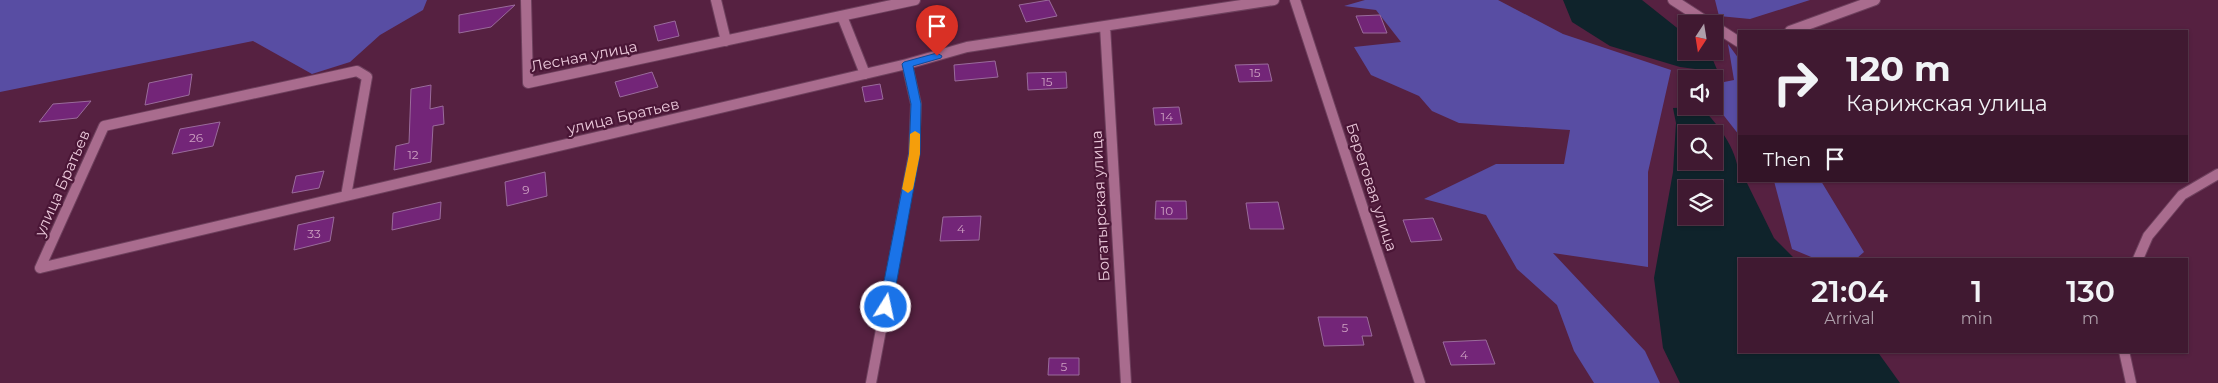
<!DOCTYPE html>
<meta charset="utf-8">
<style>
:root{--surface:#401931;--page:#4b263d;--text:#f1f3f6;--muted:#aea0ab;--line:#59384d}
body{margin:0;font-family:Montserrat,sans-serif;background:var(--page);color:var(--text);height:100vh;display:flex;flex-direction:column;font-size:19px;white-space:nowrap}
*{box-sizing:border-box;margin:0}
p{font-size:16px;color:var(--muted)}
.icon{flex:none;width:28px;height:28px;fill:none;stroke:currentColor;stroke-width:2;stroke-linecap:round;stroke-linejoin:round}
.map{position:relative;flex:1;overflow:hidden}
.panel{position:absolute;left:1738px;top:258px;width:450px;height:95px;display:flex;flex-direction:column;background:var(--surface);border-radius:0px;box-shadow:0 1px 4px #0004,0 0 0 1px var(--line)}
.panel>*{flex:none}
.guide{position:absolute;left:1738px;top:30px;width:450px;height:152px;border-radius:0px;box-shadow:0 1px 4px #0004,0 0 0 1px var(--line);background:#401931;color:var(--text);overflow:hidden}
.needle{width:32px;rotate:192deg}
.tools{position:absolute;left:1678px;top:15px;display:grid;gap:10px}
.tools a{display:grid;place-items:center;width:45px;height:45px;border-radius:0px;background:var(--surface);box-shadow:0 1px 4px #0004,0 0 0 1px var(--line);font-size:25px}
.pin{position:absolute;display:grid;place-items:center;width:42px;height:42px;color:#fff;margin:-51px -21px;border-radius:50% 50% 50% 0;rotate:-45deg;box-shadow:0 0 5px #0007}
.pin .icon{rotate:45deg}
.me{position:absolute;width:55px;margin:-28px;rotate:10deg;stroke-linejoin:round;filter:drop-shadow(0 0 4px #0008)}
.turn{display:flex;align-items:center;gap:18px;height:105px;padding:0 25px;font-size:22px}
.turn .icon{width:65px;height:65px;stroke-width:2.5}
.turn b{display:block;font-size:35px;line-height:42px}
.then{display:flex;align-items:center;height:48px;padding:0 25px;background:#0003;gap:10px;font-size:19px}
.eta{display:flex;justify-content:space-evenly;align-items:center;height:85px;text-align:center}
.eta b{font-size:30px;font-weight:600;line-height:35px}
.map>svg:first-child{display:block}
.green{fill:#584da3}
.water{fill:#0f232b;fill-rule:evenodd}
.building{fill:#732578;stroke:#9a6b9b}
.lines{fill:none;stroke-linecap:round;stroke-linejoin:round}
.minor-casing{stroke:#6e405d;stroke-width:12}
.minor{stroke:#a96c8e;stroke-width:10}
.route{fill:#1a73e8;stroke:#114b97}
.slow{fill:#f59e0b}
.labels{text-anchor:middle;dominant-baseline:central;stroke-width:4.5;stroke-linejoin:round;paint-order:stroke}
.number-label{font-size:12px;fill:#cda0c2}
.street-label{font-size:15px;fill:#ebc9db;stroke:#4a1636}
</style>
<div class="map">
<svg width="2218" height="383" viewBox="0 0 2218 383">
<rect width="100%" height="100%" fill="#562141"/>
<path class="green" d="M 0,0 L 427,0 L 423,10 L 380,35 L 350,62 L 312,74 L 253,41 L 0,92 Z
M 1365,0 L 1498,0 L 1563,34 L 1671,70 L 1648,172 L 1648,267 L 1553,253 L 1645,351 L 1660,383 L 1594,383 L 1574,351 L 1557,305 L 1517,269 L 1486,215 L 1424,199 L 1496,164 L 1564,164 L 1570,130 L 1459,123 L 1432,111 L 1419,96 L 1371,75 L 1354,47 L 1401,42 L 1376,10 L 1344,6 Z
M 1715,0 L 1810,0 L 1750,19 L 1719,16 Z
M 1728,44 L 1739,59 L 1739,135 L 1714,103 L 1714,84 L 1734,80 Z
M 1774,181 L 1821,181 L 1864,252 L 1856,259 L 1816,259 L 1792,249 Z"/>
<path class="water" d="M 1563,0 L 1642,0 L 1686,35 L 1686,51 L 1710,53 L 1718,72 L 1680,67 L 1610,46 L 1572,22 Z
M 1701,107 C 1721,128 1739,151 1739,181 L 1746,181 L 1774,238 L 1795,259 L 1739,259 L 1739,351 L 1877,351 L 1900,383 L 1680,383 L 1663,348 L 1654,278 L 1673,172 L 1676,123 L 1673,108 ZM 1686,134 L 1714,134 L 1714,161 L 1686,161 ZM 1686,189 L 1714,189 L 1714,216 L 1686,216 Z"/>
<path class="building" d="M 1049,0 L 1057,16 L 1026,22 L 1019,5 Z
M 515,5 L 491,27 L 459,33 L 459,15 Z
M 1380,15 L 1387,33 L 1363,33 L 1356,16 Z
M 675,21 L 679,36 L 658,41 L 654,26 Z
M 995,61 L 998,77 L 955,81 L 954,65 Z
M 1268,64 L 1272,81 L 1239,82 L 1235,65 Z
M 652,72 L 658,87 L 620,97 L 615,82 Z
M 1066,72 L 1067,88 L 1028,90 L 1027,73 Z
M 192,74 L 189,95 L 145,105 L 149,83 Z
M 880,84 L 883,99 L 865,102 L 862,87 Z
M 431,85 L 430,109 L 443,106 L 444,124 L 433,126 L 431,162 L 394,170 L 396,146 L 409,143 L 411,89 Z
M 91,101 L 77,118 L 39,122 L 53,104 Z
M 1179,107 L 1182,124 L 1155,125 L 1153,108 Z
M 220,122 L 213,146 L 172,154 L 180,129 Z
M 324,171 L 319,188 L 292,193 L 296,176 Z
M 545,172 L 547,196 L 507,206 L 505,182 Z
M 1156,201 L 1186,201 L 1187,219 L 1155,219 Z
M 441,202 L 440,219 L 392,230 L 393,213 Z
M 1278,202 L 1284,229 L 1250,229 L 1246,203 Z
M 981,216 L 979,240 L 940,241 L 943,217 Z
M 334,217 L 330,241 L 294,250 L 298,225 Z
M 1433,218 L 1442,240 L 1411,242 L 1403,220 Z
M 1318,317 L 1367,317 L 1372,336 L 1362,336 L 1364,345 L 1324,346 Z
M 1486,340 L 1495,364 L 1451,365 L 1443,342 Z
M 1049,358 L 1079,358 L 1079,375 L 1048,375 Z"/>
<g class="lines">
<defs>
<path id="minor" d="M 526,0 L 528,83 L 915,0
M 716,0 L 726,41
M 1295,0 L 1420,383
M 1673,0 L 1710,24
M 842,16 L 865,74
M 1105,26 L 1126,383
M 1714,26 L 1739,42
M 1790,31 L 1875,0
M 2138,259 L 2148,236 L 2182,195 L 2218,174
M 40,268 L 907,64
M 40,268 L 104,126 L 357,71 L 367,77 L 346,196
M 2124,351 L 2131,383
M 871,383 L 914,154 L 916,104 L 907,64 L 967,47 L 1274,0"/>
</defs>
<use href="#minor" class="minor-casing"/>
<use href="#minor" class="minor"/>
</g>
<path class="route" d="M 937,53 L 942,56 L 941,58 L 913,66 L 921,104 L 920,154 L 892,307 L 886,311 L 879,307 L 909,154 L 911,104 L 902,64 L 904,62 Z"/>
<path class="slow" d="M 915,131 L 920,134 L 920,154 L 913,189 L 908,193 L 902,189 L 909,154 L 910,134 Z"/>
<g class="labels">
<g class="number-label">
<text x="1255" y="72">15</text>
<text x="1047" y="81">15</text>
<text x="1167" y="116">14</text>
<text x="196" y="137">26</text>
<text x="413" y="154">12</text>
<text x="526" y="189">9</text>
<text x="1167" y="210">10</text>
<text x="961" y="228">4</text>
<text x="314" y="233">33</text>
<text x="1345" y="327">5</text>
<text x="1464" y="354">4</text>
<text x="1064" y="366">5</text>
</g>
<g class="street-label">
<text transform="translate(584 56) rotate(-11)">Лесная улица</text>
<text transform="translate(623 116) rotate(-13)">улица Братьев</text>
<text transform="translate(62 183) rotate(-66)">улица Братьев</text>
<text transform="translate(1372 187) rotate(72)">Береговая улица</text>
<text transform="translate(1100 206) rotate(-93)">Богатырская улица</text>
</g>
</g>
</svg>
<div class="tools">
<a><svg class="needle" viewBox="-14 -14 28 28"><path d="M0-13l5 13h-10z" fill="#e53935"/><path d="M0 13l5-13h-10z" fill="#aea0ab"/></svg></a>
<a><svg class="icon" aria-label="sound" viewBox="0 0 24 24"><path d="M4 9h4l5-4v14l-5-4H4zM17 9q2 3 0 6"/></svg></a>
<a><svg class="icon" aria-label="search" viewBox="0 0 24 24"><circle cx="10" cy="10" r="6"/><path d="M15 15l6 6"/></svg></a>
<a><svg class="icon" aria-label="layers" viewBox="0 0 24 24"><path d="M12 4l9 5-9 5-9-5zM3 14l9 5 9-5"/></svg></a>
</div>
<div class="pin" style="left:937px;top:56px;background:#d93025"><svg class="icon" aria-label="arrive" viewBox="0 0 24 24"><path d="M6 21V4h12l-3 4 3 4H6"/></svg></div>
<svg class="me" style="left:886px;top:307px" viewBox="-20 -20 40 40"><circle r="17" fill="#1a73e8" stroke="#fff" stroke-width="3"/><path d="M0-11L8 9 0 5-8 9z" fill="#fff"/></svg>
<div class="guide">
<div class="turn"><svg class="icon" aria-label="right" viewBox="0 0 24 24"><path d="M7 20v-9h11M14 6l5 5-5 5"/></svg><div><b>120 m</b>Карижская улица</div></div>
<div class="then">Then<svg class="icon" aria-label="arrive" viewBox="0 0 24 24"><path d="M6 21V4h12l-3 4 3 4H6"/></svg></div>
</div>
<section class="panel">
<div class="eta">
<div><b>21:04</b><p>Arrival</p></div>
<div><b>1</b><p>min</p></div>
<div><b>130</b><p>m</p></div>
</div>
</section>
</div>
